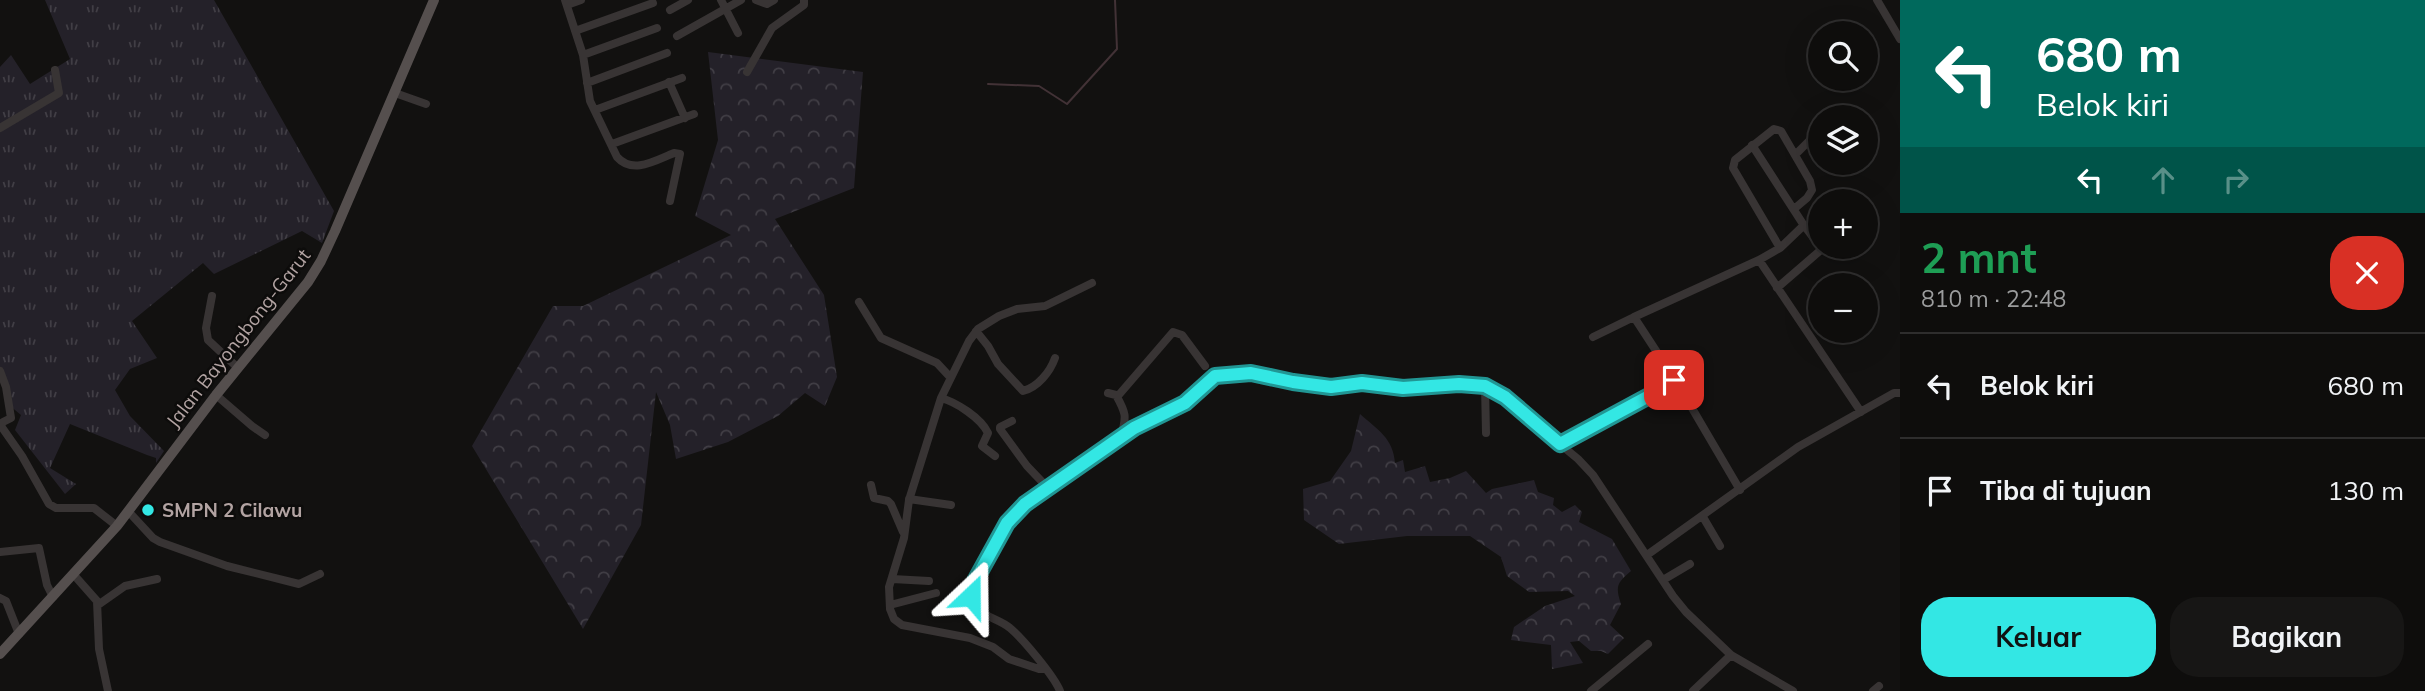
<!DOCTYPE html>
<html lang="id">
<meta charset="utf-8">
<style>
:root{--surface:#0e0d0c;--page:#171615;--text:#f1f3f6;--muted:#9b9c9d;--line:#2e2d2d;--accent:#33e7e4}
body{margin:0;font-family:Mulish,sans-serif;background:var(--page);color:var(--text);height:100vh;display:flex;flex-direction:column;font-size:26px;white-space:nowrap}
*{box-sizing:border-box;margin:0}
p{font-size:23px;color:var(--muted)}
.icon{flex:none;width:38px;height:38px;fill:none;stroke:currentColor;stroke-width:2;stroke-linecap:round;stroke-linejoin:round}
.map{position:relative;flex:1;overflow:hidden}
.details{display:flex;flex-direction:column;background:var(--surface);width:525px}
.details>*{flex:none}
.guide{background:#00695c;color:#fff;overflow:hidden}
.buttons{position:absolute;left:1808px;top:21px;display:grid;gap:14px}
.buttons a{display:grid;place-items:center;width:70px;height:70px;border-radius:50%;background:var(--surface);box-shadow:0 7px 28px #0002,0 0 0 2px var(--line);font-size:35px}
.pin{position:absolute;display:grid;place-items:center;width:60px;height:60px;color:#fff;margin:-30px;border-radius:14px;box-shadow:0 4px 10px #0006}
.me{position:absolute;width:77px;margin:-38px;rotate:23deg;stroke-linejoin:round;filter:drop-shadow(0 0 5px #0008)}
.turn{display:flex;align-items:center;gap:24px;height:147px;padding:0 21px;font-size:32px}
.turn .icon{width:91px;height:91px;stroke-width:2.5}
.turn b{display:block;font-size:49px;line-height:60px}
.lanes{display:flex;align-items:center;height:66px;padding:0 21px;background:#0003;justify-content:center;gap:35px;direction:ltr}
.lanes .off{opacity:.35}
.round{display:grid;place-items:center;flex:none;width:74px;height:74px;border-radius:28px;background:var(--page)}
.head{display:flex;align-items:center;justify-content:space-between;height:119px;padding:0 21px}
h1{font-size:42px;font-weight:700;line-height:52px;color:#1e9e55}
.button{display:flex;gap:14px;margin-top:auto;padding:14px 21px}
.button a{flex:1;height:80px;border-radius:28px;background:var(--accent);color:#111;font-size:28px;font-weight:700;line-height:80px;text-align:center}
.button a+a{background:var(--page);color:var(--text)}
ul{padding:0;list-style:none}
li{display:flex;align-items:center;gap:21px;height:105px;padding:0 21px;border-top:2px solid var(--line)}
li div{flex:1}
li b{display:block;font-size:26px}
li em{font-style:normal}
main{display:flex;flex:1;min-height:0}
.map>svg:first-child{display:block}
.grass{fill:url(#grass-tufts)}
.forest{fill:url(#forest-crowns)}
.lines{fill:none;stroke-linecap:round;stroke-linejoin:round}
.stream{stroke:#423236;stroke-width:2}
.minor{stroke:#383434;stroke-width:8}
.major{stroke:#554f4e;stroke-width:10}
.route-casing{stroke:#219694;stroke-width:18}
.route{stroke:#33e7e4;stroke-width:12}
.poi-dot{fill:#33e7e4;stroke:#0d0c0b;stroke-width:2.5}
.labels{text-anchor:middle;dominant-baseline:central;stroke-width:5;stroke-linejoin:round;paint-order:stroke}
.street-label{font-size:19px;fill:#b2a3a2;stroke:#0d0c0b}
.poi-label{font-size:19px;font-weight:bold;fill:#b2a3a2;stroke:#0d0c0b;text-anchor:start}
</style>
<main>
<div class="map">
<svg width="1900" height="691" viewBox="0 0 1900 691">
<defs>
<pattern id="grass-tufts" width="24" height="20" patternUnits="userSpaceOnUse" patternTransform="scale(1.75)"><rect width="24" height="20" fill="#242129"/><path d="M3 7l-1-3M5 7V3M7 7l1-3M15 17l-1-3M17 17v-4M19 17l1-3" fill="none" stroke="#413e45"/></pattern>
<pattern id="forest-crowns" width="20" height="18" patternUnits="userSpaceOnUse" patternTransform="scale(1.75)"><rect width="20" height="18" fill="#242129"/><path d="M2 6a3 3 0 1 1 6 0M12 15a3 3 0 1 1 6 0" fill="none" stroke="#413e45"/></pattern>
</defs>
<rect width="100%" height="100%" fill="#121110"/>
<path class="grass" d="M 45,0 L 214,0 L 334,211 L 322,243 L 302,231 L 214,274 L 203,263 L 132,321 L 157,358 L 130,369 L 115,390 L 130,416 L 164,451 L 156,463 L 156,458 L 147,455 L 70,424 L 50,468 L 76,484 L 65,494 L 15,430 L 21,415 L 9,405 L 0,370 L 0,67 L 11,55 L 30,84 L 70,59 Z"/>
<path class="forest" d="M 708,52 L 863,72 L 854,188 L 775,219 L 824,295 L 837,377 L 825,406 L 805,393 L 778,416 L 728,442 L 676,459 L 670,425 L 656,392 L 641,525 L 583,629 L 472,446 L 553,306 L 583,306 L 731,235 L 695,216 L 718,140 Z
M 1360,414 C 1378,430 1393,438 1395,463 L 1403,460 L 1405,472 L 1425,466 L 1430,482 L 1450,478 L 1466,471 L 1486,493 L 1492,489 L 1534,480 L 1538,492 L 1554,498 L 1553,505 L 1562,512 L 1575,505 L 1582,512 L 1579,522 L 1612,539 L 1631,571 C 1617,583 1615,586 1621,604 L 1610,625 L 1624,638 L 1608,654 L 1601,651 L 1591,651 L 1579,641 L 1570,642 L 1583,663 L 1552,669 L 1551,645 L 1511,640 L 1514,627 L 1545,606 L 1575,596 L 1568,591 L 1529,592 L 1507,576 L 1501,557 L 1470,536 L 1407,536 L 1339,544 L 1304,520 L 1303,489 L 1330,481 L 1351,451 Z"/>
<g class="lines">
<path class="stream" d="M 988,84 L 1039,86 L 1067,104 L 1117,49 L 1115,0"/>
<path class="minor" d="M 565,0 L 583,55 L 590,101 L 617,157 C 633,175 656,160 674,153 L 680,154 L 670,201
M 721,0 L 738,33
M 756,0 L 767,4 L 774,0
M 1877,0 L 1900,39
M 567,5 L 581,0
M 670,10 L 688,0
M 575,31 L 653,3
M 677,36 L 741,0
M 583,55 L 657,28
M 747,72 L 772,28 L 804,5 L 804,0
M 669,82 L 685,118
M 587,83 L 667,53
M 395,93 L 426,104
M 595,110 L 682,78
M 0,128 L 59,93 L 55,70
M 612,144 L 694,114
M 1752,145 L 1803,224 L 1801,228 L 1780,248 L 1759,260 L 1861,412
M 1795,155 L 1820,130
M 1780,248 L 1733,168 L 1735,160 L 1774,129 L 1781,131 L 1810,181 L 1812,190 L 1807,198 L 1794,209
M 1777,288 L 1822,249 L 1803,224
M 212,296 L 206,328 L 208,340 L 238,368
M 859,302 L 881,338 L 937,363 L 950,377
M 1634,317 L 1759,260
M 976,331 L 988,346 L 998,364 L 1023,391 C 1038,387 1050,372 1055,358
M 1593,337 L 1634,317 L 1679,386 L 1740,490
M 0,371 L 6,387 L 11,418 L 3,422 L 1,426 L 22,456 L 49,504 L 56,508 L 94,508 L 117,526
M 1485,386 L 1486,433
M 1108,393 L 1116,395 C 1126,413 1127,416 1121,436
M 216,395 L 252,426 L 265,435
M 1117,397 L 1173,332 L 1182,335 L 1205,366
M 941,398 C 956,402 981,418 988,433 L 982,446 L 995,456
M 1012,421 L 1000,427 L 1000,429 L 1027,466 L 1048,488
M 1560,444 L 1649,396 L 1660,394 L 1677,384
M 871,485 L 874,498 L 888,501 L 891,504 L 903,532
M 909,499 L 951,505
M 128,511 L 153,538 L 160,542 L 227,566 L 299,584 L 320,574
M 1703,517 L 1720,546
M 0,552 L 39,548 L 47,585 L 53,597
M 1647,555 L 1798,447 L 1894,393 L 1900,393
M 74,575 L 97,601 L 99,649 L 108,691
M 892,579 L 929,581
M 1663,580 L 1690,564
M 0,598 L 6,601 L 19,634
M 98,605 L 125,586 L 157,579
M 890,605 L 936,593
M 1046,669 L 1039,669 L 1009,659 L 993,647 L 970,638 L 902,625 L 894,619 L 890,609 L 889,587 L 904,538 L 909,500 L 941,398 L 969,341 L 978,329 L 999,316 L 1017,309 L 1045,306 L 1092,283
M 1060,691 C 1054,676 1023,639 1010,628 C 999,618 977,616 972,601 C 967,587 982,568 988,556 C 999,537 1008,519 1025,504 L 1134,428 L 1185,403 L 1215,376 L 1251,373 L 1293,382 L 1331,387 L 1362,383 L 1403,388 L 1471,385 L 1485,386 L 1497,392 L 1578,459 L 1593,475 L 1673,596 L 1686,612 L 1731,655 L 1793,691
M 1591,691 L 1648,644
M 1693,691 L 1731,655
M 1873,691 L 1879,686"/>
<path class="major" d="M 0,654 L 117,526 L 216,395 L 308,282 L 321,261 L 335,231 L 434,0"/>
</g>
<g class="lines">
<defs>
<path id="route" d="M 971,596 L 975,581 L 1007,523 L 1025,504 L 1134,428 L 1185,403 L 1215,376 L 1251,373 L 1293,382 L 1331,387 L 1362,383 L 1403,388 L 1459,384 L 1485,386 L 1505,397 L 1560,444 L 1649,396 L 1663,393 L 1677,383 L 1674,380"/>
</defs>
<use href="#route" class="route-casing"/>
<use href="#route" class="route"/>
</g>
<circle class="poi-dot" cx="148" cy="510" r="7"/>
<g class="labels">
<g class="street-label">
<text transform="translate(238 338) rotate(-52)">Jalan Bayongbong-Garut</text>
</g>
<g class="poi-label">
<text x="162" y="510">SMPN 2 Cilawu</text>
</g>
</g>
</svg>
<div class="buttons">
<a><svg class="icon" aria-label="search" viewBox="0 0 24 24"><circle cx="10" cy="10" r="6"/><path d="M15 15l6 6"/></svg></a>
<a><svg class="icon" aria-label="layers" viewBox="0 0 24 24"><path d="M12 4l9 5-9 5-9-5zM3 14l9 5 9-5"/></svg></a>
<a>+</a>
<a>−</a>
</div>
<div class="pin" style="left:1674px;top:380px;background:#d93025"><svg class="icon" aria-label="arrive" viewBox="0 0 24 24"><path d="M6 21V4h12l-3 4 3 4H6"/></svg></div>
<svg class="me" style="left:971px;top:596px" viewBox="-20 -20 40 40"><path d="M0-17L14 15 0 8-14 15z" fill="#33e7e4" stroke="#fff" stroke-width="4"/></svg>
</div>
<section class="details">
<div class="guide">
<div class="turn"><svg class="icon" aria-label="left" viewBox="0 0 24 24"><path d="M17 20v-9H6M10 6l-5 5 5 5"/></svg><div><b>680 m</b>Belok kiri</div></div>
<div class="lanes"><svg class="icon" aria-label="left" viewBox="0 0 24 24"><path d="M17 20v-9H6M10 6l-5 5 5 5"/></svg><svg class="icon off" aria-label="ahead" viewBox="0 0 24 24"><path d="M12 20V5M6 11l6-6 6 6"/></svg><svg class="icon off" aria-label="right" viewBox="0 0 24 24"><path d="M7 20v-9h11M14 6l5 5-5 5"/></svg></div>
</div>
<div class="head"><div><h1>2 mnt</h1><p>810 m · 22:48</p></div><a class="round" style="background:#d93025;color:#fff"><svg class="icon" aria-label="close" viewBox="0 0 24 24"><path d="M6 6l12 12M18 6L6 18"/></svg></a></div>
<ul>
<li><svg class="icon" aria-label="left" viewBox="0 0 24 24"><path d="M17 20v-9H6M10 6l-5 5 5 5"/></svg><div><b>Belok kiri</b></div><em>680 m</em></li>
<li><svg class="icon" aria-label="arrive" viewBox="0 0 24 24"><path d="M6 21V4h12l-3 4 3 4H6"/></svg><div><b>Tiba di tujuan</b></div><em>130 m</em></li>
</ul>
<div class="button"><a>Keluar</a><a>Bagikan</a></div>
</section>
</main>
